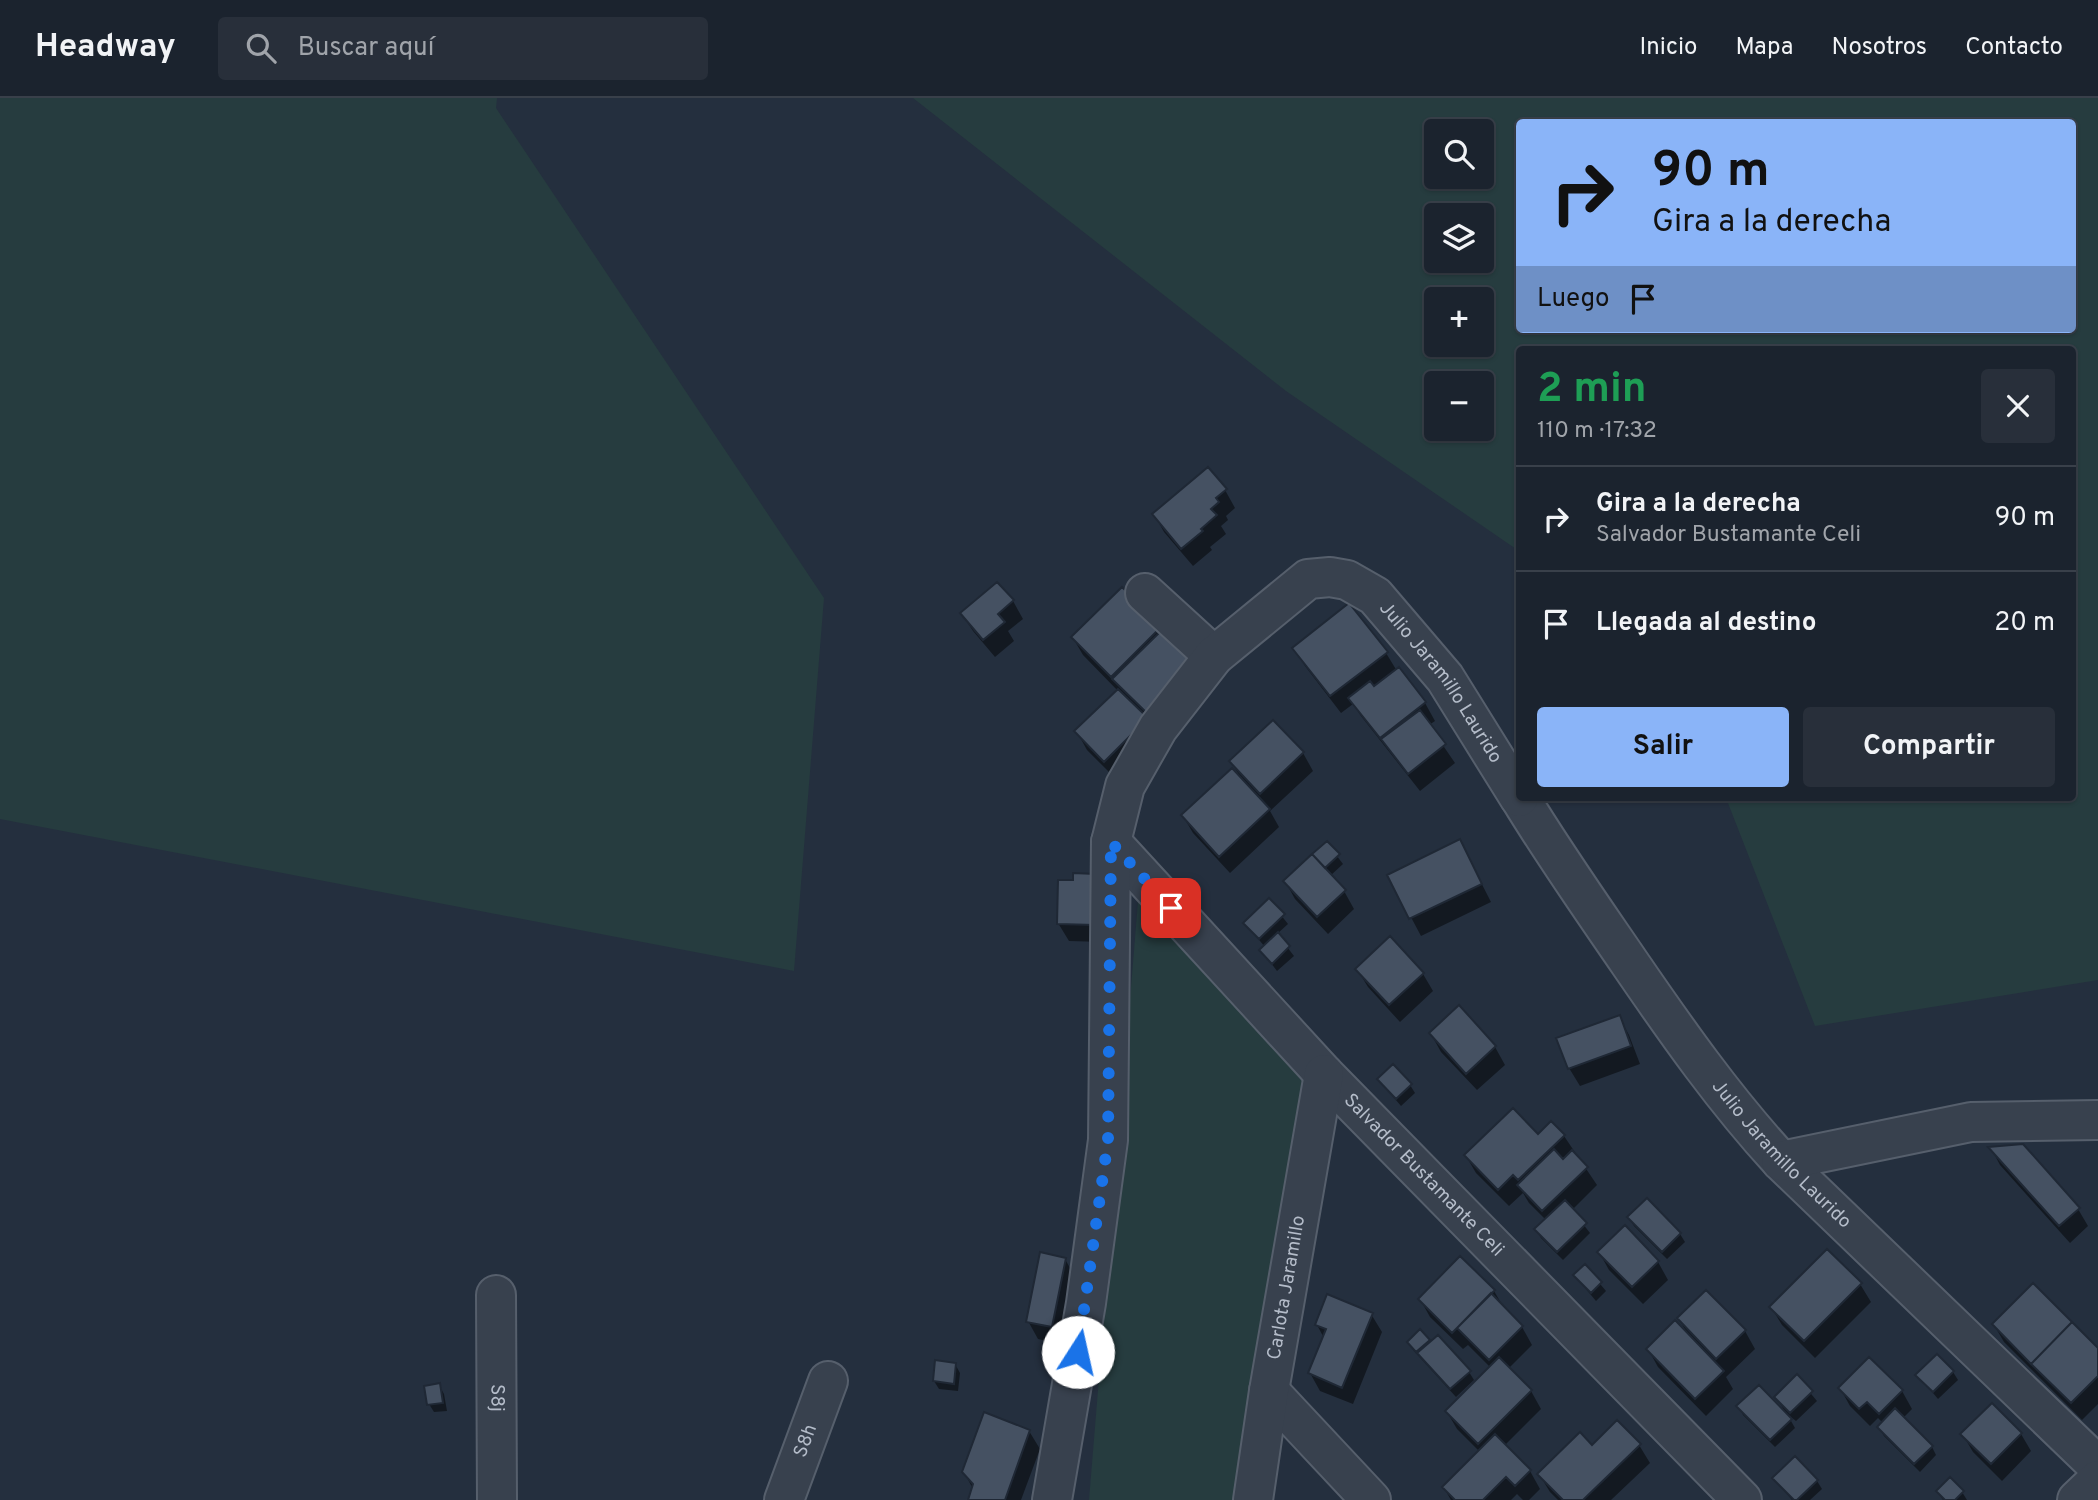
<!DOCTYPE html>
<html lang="es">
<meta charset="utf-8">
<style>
:root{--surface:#1b232e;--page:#282f3a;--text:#f1f3f6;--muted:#a0a4aa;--line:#39404a;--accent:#8ab4f8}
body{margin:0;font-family:Overpass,sans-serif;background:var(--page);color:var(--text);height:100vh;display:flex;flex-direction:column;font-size:26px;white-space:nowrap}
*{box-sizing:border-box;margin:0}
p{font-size:23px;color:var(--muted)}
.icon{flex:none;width:38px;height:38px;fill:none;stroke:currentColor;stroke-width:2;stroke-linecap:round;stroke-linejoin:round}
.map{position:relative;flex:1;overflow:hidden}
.side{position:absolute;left:1516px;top:248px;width:560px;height:455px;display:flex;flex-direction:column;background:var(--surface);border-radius:7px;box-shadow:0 2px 5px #0004,0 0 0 2px var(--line)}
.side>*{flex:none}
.banner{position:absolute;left:1516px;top:21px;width:560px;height:214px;border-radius:7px;box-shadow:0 2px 5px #0004,0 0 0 2px var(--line);background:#8ab4f8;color:#111;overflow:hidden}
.fabs{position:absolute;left:1424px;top:21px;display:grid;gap:14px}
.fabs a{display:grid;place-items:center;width:70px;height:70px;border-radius:7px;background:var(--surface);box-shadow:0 2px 5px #0004,0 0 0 2px var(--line);font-size:35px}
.pin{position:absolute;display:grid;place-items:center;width:60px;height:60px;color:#fff;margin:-30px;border-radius:14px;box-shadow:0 4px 10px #0006}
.me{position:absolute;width:77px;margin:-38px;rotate:10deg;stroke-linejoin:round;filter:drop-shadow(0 0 5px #0008)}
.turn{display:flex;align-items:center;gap:24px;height:147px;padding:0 21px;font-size:32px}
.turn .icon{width:91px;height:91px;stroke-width:2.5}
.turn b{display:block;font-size:49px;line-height:60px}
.then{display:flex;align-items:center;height:66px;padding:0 21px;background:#0003;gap:14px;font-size:26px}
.round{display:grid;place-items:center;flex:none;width:74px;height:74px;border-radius:7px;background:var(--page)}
.summary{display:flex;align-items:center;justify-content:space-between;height:119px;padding:0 21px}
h1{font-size:42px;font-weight:700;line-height:52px;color:#1e9e55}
.button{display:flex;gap:14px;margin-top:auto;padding:14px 21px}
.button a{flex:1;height:80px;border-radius:7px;background:var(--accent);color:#111;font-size:28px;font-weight:700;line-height:80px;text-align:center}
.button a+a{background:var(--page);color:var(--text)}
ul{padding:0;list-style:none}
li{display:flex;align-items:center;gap:21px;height:105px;padding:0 21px;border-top:2px solid var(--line)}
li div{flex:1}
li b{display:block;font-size:26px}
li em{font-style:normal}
header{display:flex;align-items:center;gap:42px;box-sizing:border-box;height:98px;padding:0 35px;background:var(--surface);border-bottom:2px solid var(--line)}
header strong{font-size:33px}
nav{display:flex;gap:38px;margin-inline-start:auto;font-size:24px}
.search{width:490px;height:63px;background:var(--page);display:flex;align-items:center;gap:18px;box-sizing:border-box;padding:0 24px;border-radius:7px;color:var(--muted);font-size:26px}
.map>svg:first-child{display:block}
.green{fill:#263c3f;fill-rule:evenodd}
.shadow{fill:#0007}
.building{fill:#455162;stroke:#1f2835;stroke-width:2}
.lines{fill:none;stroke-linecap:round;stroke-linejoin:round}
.minor-casing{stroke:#565f6c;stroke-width:42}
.minor{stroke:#38414e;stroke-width:38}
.route{stroke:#1a73e8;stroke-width:12;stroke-dasharray:0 21.6}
.labels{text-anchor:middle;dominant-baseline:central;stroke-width:7;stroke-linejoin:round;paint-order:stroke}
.street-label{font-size:19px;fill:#b4bcc9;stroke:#1d2633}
</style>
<header>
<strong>Headway</strong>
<div class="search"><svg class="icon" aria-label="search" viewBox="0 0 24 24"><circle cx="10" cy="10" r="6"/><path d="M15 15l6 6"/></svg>Buscar aquí</div>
<nav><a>Inicio</a><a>Mapa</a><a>Nosotros</a><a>Contacto</a></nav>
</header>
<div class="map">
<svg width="2098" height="1402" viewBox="0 0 2098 1402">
<rect width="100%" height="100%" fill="#242f3e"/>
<path class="green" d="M 0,0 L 497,0 L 496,10 L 824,500 L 794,873 L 0,721 Z
M 913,0 L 2098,0 L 2098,882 L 1815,928 L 1726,700 L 2072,700 L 2072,252 L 1519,252 L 1519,453 L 1286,293 ZM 1519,24 L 2072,24 L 2072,231 L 1519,231 ZM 1437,33 L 1482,33 L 1482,79 L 1437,79 ZM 1437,117 L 1482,117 L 1482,163 L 1437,163 ZM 1437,201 L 1482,201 L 1482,247 L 1437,247 ZM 1437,285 L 1482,285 L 1482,331 L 1437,331 Z
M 1138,804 L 1305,985 L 1249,1289 L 1234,1402 L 1089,1402 Z"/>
<path class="shadow" d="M 1225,392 L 1235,410 L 1226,418 L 1228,422 L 1221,428 L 1226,436 L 1210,449 L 1212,452 L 1193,468 L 1164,434 L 1154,416 Z
M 1122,491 L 1200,568 L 1115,680 L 1087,652 L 1077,634 L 1118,593 L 1083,557 L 1073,540 Z
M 1013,503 L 1023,521 L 1008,533 L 1014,543 L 995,559 L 973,533 L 962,516 Z
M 1295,550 L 1386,555 L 1397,573 L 1398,571 L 1425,605 L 1435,623 L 1429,627 L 1455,665 L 1420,693 L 1361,618 L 1353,606 L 1341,615 L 1305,568 Z
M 1273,624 L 1303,655 L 1313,673 L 1270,713 L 1279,729 L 1230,775 L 1193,735 L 1183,718 L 1240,679 L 1231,663 Z
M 1327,745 L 1343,766 L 1330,778 L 1344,793 L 1354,811 L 1328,836 L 1295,801 L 1285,783 Z
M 1469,761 L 1491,804 L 1421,838 L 1389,778 Z
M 1059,783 L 1104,844 L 1069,843 L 1058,825 Z
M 1269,802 L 1288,826 L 1277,836 L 1294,858 L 1277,873 L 1261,852 L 1265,849 L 1245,825 Z
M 1357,871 L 1423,876 L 1433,893 L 1400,924 L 1368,889 Z
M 1619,919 L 1629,937 L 1640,966 L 1580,988 L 1569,970 Z
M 1431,936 L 1495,949 L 1505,967 L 1477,992 L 1441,954 Z
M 1379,982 L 1410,987 L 1415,995 L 1401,1008 Z
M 1551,1026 L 1564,1038 L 1597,1087 L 1572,1112 L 1590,1135 L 1563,1162 L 1541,1140 L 1536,1131 L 1546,1122 L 1529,1105 L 1523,1095 L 1509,1108 L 1476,1075 L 1466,1058 L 1538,1038 Z
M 1991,1050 L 2078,1111 L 2088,1128 L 2070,1145 L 2000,1067 Z
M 1629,1120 L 1680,1136 L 1685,1144 L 1667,1161 L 1634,1128 Z
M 1625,1130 L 1658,1164 L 1668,1182 L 1643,1206 L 1609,1172 L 1599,1154 Z
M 1065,1161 L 1075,1179 L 1061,1246 L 1038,1241 L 1028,1223 Z
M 1585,1168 L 1606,1193 L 1596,1203 L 1575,1178 Z
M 1860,1186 L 1871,1204 L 1815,1260 L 1782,1227 L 1771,1209 Z
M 1494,1193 L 1504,1210 L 1522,1229 L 1532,1247 L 1508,1271 L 1531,1293 L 1541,1311 L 1504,1348 L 1530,1373 L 1540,1391 L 1529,1402 L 1523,1402 L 1517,1396 L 1511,1402 L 1451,1402 L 1444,1390 L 1480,1354 L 1457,1331 L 1447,1314 L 1491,1270 L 1468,1247 L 1463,1251 L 1430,1219 L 1420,1201 Z
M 1706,1195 L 1745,1233 L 1755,1251 L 1726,1279 L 1733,1291 L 1706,1318 L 1658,1269 L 1648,1251 L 1687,1235 L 1679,1221 Z
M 1371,1216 L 1382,1234 L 1353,1306 L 1320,1293 L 1310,1275 L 1324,1240 L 1317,1227 Z
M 1994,1227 L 2098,1252 L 2098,1306 L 2082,1322 L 2004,1244 Z
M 1428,1243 L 1469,1274 L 1474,1282 L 1456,1299 L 1414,1253 L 1409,1244 Z
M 955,1266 L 960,1275 L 958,1293 L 939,1291 L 934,1283 Z
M 1953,1274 L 1958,1282 L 1938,1301 L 1918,1277 Z
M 1797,1279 L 1817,1303 L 1796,1323 L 1787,1316 L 1795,1330 L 1775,1349 L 1743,1317 L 1739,1308 L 1785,1314 L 1777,1300 Z
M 439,1287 L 444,1296 L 447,1313 L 434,1314 L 429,1306 Z
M 1840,1290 L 1902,1293 L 1912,1311 L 1903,1320 L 1932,1349 L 1936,1357 L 1920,1374 L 1884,1338 L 1879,1329 L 1883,1325 L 1878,1320 L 1870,1328 L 1850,1308 Z
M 1029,1333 L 1040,1351 L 1021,1402 L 970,1402 L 973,1391 L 964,1374 Z
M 2021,1336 L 2031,1353 L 2002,1383 L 1973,1354 L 1963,1337 Z
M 1639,1347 L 1650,1365 L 1611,1402 L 1558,1402 L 1550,1394 L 1539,1376 Z
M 1775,1381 L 1817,1383 L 1822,1391 L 1810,1402 L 1792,1402 Z
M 1938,1394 L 1962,1394 L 1967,1402 L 1943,1402 Z"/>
<path class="building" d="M 1208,369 L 1227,391 L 1216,400 L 1219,404 L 1211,411 L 1217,417 L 1201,431 L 1203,433 L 1181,451 L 1152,416 Z
M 997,484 L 1014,502 L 998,516 L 1005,524 L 983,542 L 960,515 Z
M 1122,489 L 1162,528 L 1111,579 L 1071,539 Z
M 1349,505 L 1388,554 L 1330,598 L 1292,550 Z
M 1164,530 L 1201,567 L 1150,618 L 1112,581 Z
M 1399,569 L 1426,604 L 1380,640 L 1348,600 L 1370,583 L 1374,588 Z
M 1118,591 L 1148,620 L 1104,664 L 1074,633 Z
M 1420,612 L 1446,646 L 1408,676 L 1381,641 Z
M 1273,622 L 1304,654 L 1260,696 L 1229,663 Z
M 1232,670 L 1270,711 L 1219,759 L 1181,717 Z
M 1460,741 L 1482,786 L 1409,821 L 1387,777 Z
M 1327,743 L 1340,756 L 1325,770 L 1312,756 Z
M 1312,756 L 1346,792 L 1317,819 L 1283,783 Z
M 1073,775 L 1096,776 L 1095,827 L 1057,826 L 1058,782 L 1073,782 Z
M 1269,800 L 1285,816 L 1259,841 L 1243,825 Z
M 1278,834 L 1290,848 L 1272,866 L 1259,852 Z
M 1390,838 L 1424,875 L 1389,907 L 1355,871 Z
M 1459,907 L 1496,948 L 1466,976 L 1429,935 Z
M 1620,917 L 1631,948 L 1568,971 L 1556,940 Z
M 1393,966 L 1412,986 L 1396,1001 L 1377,981 Z
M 1513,1010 L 1538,1036 L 1551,1023 L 1565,1037 L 1518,1082 L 1513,1077 L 1498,1092 L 1464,1057 Z
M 2023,1046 L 2080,1110 L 2059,1128 L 1988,1049 Z
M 1554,1051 L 1563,1061 L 1572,1052 L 1588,1069 L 1542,1113 L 1517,1087 Z
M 1647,1100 L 1681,1135 L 1662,1154 L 1627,1119 Z
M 1565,1102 L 1587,1125 L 1557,1154 L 1534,1131 Z
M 1625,1127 L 1659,1163 L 1632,1189 L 1597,1154 Z
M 1827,1151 L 1862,1185 L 1804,1243 L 1769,1209 Z
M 1040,1154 L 1066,1160 L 1052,1229 L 1026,1224 Z
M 1460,1158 L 1495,1192 L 1452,1235 L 1418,1201 Z
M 1585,1166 L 1602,1184 L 1591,1195 L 1573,1177 Z
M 2033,1185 L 2072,1224 L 2031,1266 L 1992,1226 Z
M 1706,1192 L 1746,1232 L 1716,1261 L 1677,1220 Z
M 1491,1195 L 1523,1228 L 1489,1262 L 1457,1230 Z
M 1327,1196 L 1373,1215 L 1342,1290 L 1308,1275 L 1326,1231 L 1315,1227 Z
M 1675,1222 L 1724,1273 L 1695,1301 L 1646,1251 Z
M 2072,1224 L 2098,1250 L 2098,1278 L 2071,1305 L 2031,1266 Z
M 1420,1231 L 1430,1242 L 1416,1254 L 1407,1244 Z
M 1438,1237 L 1471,1273 L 1450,1291 L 1417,1255 Z
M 1937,1256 L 1954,1273 L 1933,1294 L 1915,1277 Z
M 1499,1259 L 1532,1292 L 1478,1346 L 1445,1313 Z
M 1869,1259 L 1903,1292 L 1879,1316 L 1867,1304 L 1859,1311 L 1838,1290 Z
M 935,1262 L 956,1265 L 954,1286 L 933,1283 Z
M 1797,1276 L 1813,1293 L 1790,1315 L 1774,1299 Z
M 440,1285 L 443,1305 L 427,1307 L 424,1288 Z
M 1759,1287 L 1792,1321 L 1770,1342 L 1736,1308 Z
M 1992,1305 L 2022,1335 L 1991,1366 L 1960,1336 Z
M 1895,1310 L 1933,1348 L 1914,1366 L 1877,1329 Z
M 984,1314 L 1030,1332 L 1005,1402 L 968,1402 L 973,1386 L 962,1374 Z
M 1617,1322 L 1641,1346 L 1583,1402 L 1563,1402 L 1537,1376 L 1580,1334 L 1592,1347 Z
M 1495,1336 L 1531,1372 L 1515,1388 L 1506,1379 L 1483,1402 L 1455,1402 L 1442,1389 Z
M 1795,1358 L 1818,1382 L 1797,1402 L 1794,1402 L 1772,1380 Z
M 1950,1379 L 1964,1393 L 1955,1402 L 1945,1402 L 1936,1393 Z"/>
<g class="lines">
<defs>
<g id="minor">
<path d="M 1145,495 L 1214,558"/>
<path id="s1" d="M 1520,700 C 1554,756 1592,810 1629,864 C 1677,934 1724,1001 1781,1063 L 2098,1368"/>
<path id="s2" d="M 1111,744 L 1324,976 L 1742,1402"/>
<path d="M 1781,1063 L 1971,1024 L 2098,1022"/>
<path id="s3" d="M 496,1197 L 497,1402"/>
<path d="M 1269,1293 L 1371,1402"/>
<path id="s4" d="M 784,1402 L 828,1283"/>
<path id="s5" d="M 1052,1402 L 1086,1205 L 1108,1042 L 1111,744 L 1125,688 L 1158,630 L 1214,558 L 1308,481 L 1330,479 L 1347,482 L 1375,498 L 1445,580 L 1519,699"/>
<path id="s6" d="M 1253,1402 L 1269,1293 L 1324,976"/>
<path d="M 2077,1402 L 2098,1382"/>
</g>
</defs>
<use href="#minor" class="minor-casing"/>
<use href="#minor" class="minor"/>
</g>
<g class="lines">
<path class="route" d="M 1078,1254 L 1108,1042 L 1111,744 L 1171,810"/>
</g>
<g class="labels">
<g class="street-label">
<text stroke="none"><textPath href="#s5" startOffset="1180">Julio Jaramillo Laurido</textPath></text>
<text stroke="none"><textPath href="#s1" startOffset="443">Julio Jaramillo Laurido</textPath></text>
<text stroke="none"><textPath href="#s2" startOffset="457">Salvador Bustamante Celi</textPath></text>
<text stroke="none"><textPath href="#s6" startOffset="215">Carlota Jaramillo</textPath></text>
<text stroke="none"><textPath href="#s3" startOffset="103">S8j</textPath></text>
<text stroke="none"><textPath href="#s4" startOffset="63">S8h</textPath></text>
</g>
</g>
</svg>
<div class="fabs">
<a><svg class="icon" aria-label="search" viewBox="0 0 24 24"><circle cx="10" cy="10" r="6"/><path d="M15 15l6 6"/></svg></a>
<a><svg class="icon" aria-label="layers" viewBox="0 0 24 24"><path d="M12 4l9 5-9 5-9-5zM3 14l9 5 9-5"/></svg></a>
<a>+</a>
<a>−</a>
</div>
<div class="pin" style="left:1171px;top:810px;background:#d93025"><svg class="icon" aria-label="arrive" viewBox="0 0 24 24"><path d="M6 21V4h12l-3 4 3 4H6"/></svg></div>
<svg class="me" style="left:1078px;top:1254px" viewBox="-20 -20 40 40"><circle r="19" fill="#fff"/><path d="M0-13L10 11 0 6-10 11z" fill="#1a73e8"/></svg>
<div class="banner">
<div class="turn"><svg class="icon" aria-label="right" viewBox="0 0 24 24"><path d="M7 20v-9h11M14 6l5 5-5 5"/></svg><div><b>90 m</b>Gira a la derecha</div></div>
<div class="then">Luego<svg class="icon" aria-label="arrive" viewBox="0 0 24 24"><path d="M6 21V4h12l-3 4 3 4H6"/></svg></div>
</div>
<section class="side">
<div class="summary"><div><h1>2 min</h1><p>110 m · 17:32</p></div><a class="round"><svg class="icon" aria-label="close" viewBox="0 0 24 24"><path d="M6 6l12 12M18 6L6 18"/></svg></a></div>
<ul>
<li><svg class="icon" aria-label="right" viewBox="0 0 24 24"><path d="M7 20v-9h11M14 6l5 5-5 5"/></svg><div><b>Gira a la derecha</b><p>Salvador Bustamante Celi</p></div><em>90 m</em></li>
<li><svg class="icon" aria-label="arrive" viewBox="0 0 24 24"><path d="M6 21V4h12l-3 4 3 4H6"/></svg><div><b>Llegada al destino</b></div><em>20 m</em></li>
</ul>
<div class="button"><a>Salir</a><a>Compartir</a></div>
</section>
</div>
